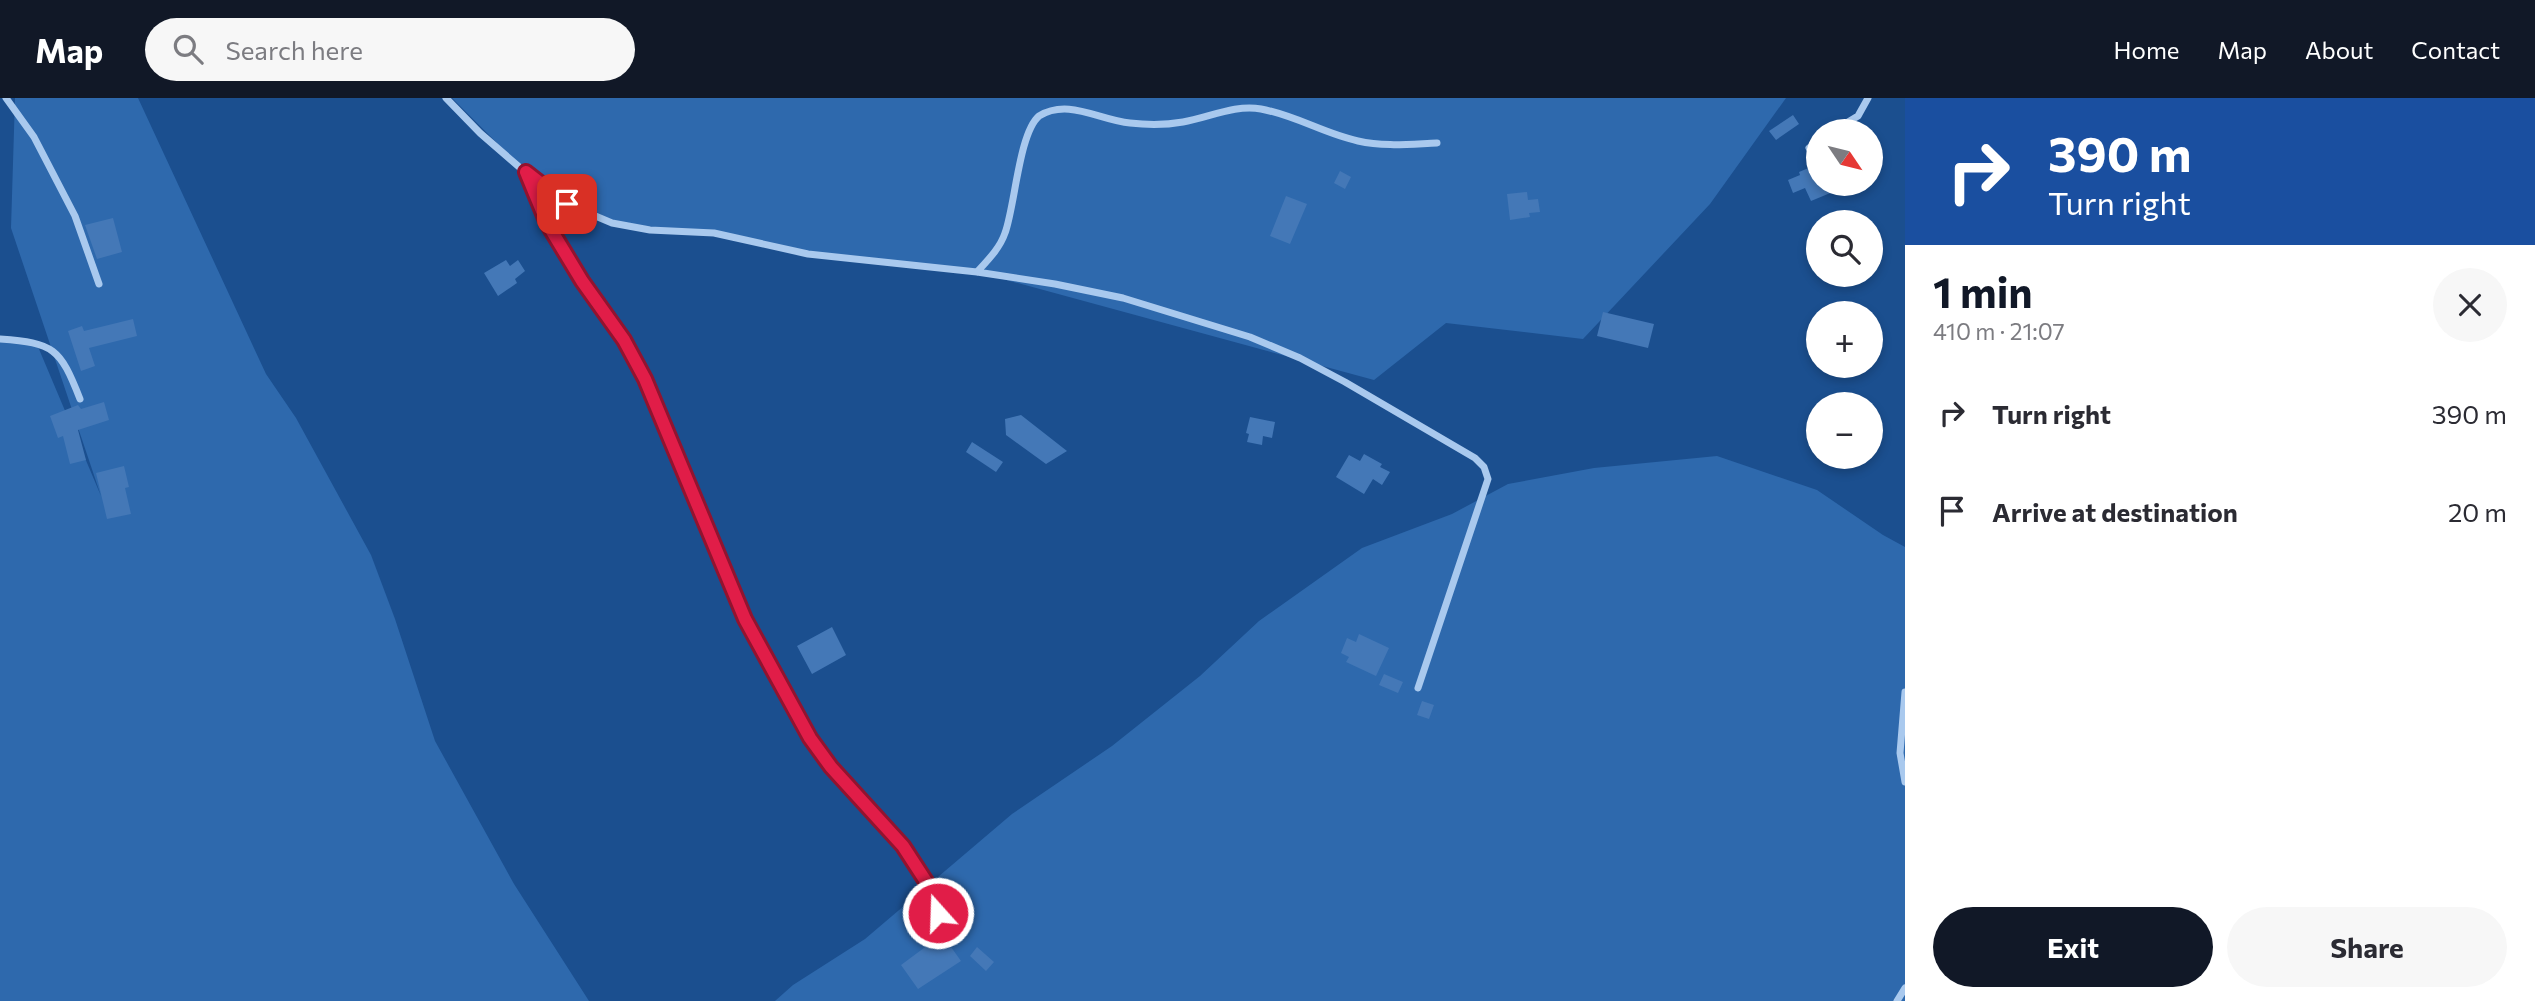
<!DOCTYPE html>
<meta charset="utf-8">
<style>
:root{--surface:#fff;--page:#f7f7f7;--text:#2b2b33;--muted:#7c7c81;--accent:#111827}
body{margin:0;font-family:Commissioner,sans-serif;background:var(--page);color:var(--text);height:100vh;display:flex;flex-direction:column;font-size:26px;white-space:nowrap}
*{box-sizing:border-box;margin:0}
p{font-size:23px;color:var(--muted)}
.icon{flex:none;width:38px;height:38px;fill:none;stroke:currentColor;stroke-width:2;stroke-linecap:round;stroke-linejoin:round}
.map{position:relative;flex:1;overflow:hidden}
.panel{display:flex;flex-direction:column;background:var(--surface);width:630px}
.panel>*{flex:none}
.top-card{background:#1a4fa0;color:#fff;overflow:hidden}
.needle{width:46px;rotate:125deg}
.buttons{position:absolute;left:1806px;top:21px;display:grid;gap:14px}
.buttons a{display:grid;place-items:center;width:77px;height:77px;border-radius:50%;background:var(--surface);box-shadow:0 4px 10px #0003;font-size:35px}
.pin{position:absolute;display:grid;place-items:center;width:60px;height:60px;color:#fff;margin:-30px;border-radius:14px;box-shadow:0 4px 10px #0006}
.me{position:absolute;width:77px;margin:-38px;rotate:340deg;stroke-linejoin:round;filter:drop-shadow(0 0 5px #0008)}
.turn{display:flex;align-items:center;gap:24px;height:147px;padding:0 28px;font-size:32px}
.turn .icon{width:91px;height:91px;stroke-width:2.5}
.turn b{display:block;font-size:49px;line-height:60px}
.round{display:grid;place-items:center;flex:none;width:74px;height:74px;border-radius:37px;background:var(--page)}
.headline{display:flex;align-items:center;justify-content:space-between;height:119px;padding:0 28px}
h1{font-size:42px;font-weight:700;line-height:52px;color:var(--accent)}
.button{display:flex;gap:14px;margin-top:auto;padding:14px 28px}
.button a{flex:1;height:80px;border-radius:42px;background:var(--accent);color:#fff;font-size:28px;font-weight:700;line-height:80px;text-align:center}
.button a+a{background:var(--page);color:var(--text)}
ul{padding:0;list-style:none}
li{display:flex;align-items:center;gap:21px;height:98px;padding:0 28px}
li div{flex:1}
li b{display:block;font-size:26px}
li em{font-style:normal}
header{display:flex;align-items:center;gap:42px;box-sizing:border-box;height:98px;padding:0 35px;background:var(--accent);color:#fff}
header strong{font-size:33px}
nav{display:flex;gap:38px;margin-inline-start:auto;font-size:24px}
.search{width:490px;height:63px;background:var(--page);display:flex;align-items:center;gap:18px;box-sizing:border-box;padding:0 24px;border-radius:38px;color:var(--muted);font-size:26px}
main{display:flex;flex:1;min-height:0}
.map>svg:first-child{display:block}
.green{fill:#2e69ad}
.building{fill:#4478b7}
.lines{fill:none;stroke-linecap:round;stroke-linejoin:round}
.minor{stroke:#a9c9ee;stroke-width:7}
.route-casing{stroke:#92132f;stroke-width:18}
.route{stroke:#e11d48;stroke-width:12}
</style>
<header>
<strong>Map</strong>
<div class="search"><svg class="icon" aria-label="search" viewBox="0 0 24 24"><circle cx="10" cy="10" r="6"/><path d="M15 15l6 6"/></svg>Search here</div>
<nav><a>Home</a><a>Map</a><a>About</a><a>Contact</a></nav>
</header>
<main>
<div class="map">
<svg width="1905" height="903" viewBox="0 0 1905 903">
<rect width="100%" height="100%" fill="#1b4f8f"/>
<path class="green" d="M 15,0 L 138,0 L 266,276 L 296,320 L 371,457 L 395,521 L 435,643 L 514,786 L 589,903 L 0,903 L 0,240 L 36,244 L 101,398 L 11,130 Z
M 452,0 L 1786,0 L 1710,106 L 1583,241 L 1446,225 L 1374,282 L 977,174 L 808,156 L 714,135 L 612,125 L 567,106 L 526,74 Z
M 1717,358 L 1817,392 L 1883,437 L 1905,449 L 1905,903 L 775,903 L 793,887 L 865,841 L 1012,716 L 1112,648 L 1200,578 L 1259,523 L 1362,450 L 1452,416 L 1508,386 L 1594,370 Z"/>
<path class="building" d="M 1793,17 L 1799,26 L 1776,42 L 1769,33 Z
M 1818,66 L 1818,86 L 1852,86 L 1811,103 L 1805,90 L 1793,95 L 1788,82 L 1800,77 L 1799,74 Z
M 1340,73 L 1351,79 L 1345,91 L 1334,85 Z
M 1527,94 L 1528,102 L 1538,101 L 1540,114 L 1529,115 L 1530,119 L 1510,122 L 1507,96 Z
M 1286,98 L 1307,106 L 1290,146 L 1270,138 Z
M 113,120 L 122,154 L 97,161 L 85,127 Z
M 506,162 L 510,168 L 518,162 L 525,173 L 515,181 L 517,185 L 498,198 L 484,175 Z
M 1603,214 L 1654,226 L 1648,250 L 1597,238 Z
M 133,221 L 137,238 L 89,250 L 95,268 L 81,273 L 68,233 L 82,228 L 84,233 Z
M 104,304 L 109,322 L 78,332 L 86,362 L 70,366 L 63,338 L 58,340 L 50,318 L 78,307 L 81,311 Z
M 1021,317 L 1067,353 L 1046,366 L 1006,337 L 1005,321 Z
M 1250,319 L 1275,324 L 1272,340 L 1263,338 L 1262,347 L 1247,344 L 1249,336 L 1246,335 Z
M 972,344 L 1003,364 L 996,374 L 966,354 Z
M 1364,356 L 1382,366 L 1380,369 L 1390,374 L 1382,387 L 1373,381 L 1364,396 L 1336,379 L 1349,357 L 1360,363 Z
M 124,368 L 129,389 L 125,390 L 131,416 L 107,421 L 96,375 Z
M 832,529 L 846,557 L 812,576 L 797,548 Z
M 1359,536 L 1389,550 L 1376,578 L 1346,564 L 1349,559 L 1341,555 L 1347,540 L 1356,544 Z
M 1384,576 L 1403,584 L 1398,595 L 1379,587 Z
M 1422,603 L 1434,607 L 1429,621 L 1417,617 Z
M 946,842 L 961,863 L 918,891 L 901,867 L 932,844 L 935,849 Z
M 977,849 L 994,864 L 986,873 L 970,858 Z"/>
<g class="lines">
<path class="minor" d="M 6,0 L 34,39 L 75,118 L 99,186
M 446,0 L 480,35 L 525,74 L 567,106 L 612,125 L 650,132 L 714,135 L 808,156 L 977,174 L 1055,186 L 1123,200 L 1250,239 L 1300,260 L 1345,284 L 1475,360 L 1484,369 L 1488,381 L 1418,590
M 1833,33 L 1858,18 L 1868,0
M 1809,50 L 1818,43
M 527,76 L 547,126 L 582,183 L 624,242 L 645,281 L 745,521 L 810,640 L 831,669 L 903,748 L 938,802 L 938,815 L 925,832
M 977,174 C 988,162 1000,150 1005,135 C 1015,108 1019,35 1039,18 C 1068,0 1099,22 1130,25 C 1147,27 1166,27 1183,24 C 1208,20 1235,6 1261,11 C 1295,17 1325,36 1358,43 C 1384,49 1411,46 1437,45
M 0,241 C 54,245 60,250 80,301
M 1905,594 L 1900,655 L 1905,684
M 1897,903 L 1905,890"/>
</g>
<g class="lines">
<defs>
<path id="route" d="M 567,106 L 526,74 L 547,125 L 582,183 L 624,242 L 645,281 L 745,521 L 810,640 L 831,669 L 903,748 L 938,802 L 938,815"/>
</defs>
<use href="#route" class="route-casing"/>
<use href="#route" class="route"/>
</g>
</svg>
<div class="buttons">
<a><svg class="needle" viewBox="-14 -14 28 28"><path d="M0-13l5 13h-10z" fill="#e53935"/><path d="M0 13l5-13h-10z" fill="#7c7c81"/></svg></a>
<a><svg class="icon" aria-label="search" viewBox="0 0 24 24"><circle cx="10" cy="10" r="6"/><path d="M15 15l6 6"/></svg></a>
<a>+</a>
<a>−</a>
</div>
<div class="pin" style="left:567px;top:106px;background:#d93025"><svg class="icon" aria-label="arrive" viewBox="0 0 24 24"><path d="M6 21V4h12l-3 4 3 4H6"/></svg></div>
<svg class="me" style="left:938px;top:815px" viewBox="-20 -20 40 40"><circle r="17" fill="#e11d48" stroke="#fff" stroke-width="3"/><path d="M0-11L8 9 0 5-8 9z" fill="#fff"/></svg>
</div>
<section class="panel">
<div class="top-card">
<div class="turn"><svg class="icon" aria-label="right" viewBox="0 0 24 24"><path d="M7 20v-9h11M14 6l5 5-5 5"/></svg><div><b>390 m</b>Turn right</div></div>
</div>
<div class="headline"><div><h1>1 min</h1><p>410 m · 21:07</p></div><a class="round"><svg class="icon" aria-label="close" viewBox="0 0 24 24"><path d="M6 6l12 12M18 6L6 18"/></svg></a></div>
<ul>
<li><svg class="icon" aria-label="right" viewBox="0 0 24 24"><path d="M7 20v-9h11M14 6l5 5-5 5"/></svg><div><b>Turn right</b></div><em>390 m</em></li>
<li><svg class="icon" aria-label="arrive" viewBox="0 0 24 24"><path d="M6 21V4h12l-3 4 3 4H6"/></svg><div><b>Arrive at destination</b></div><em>20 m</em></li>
</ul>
<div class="button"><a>Exit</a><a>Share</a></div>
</section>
</main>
